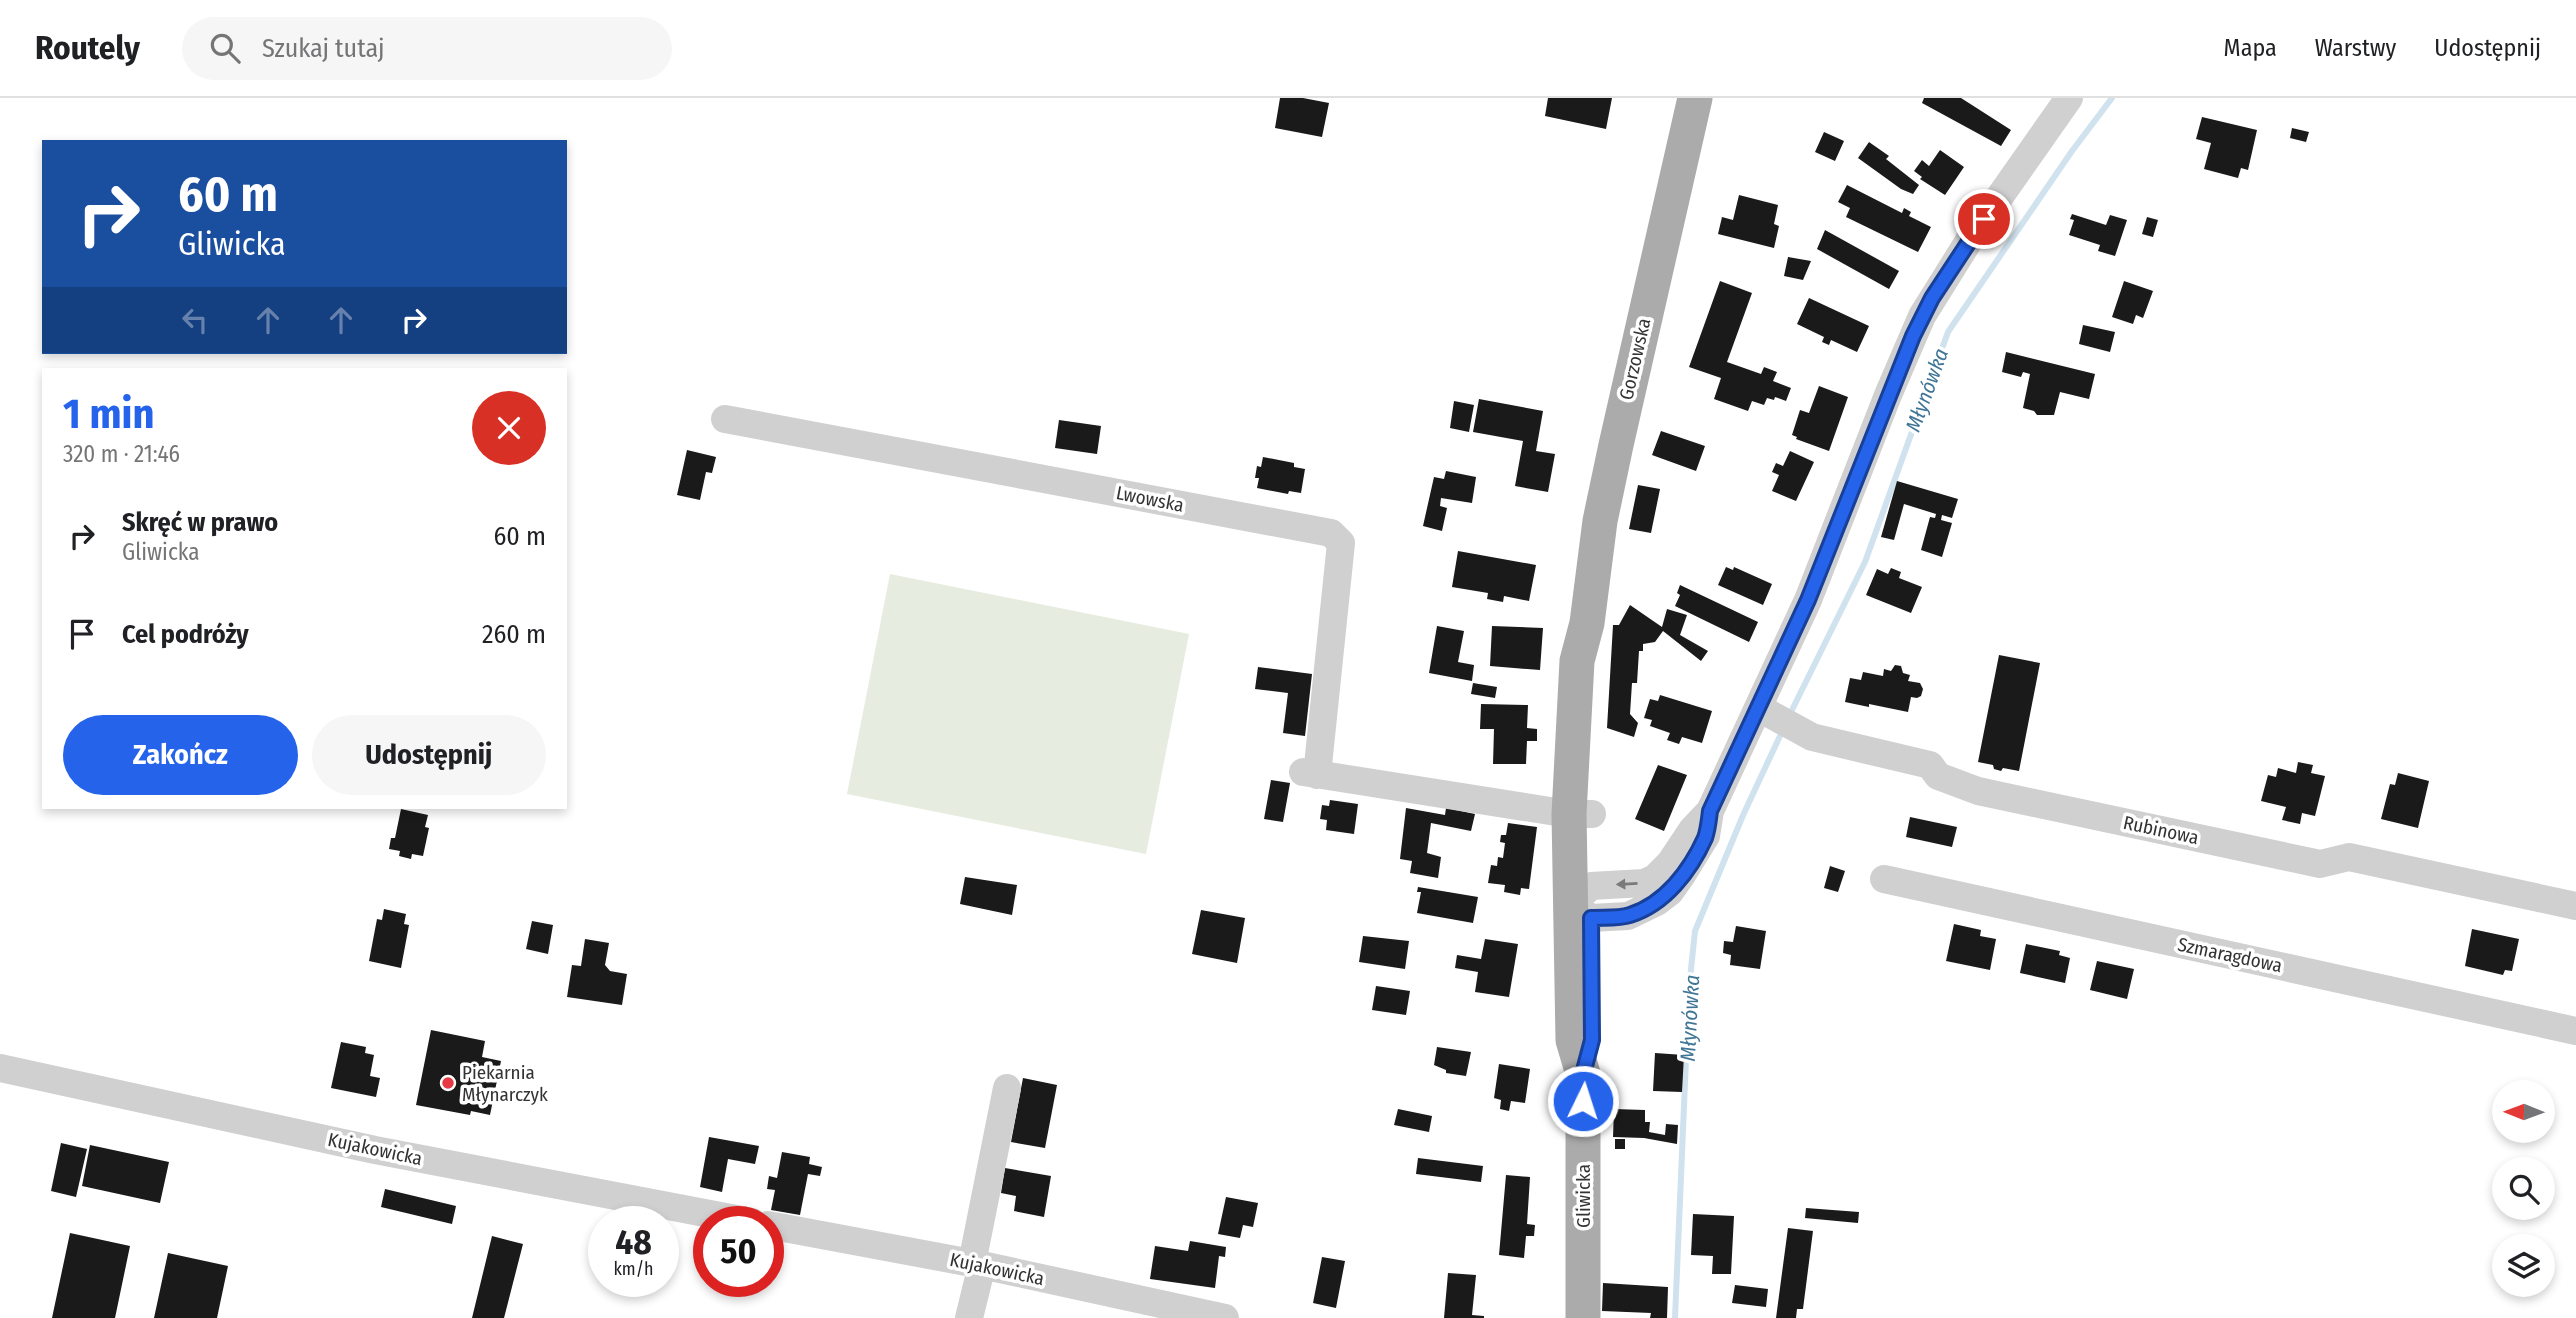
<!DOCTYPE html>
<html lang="pl">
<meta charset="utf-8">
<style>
:root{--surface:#fff;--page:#f6f6f6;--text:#202124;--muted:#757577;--line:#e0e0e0;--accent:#2563eb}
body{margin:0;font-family:"Fira Sans Condensed",sans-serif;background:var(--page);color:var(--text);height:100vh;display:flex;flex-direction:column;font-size:26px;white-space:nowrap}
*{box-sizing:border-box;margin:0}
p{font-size:23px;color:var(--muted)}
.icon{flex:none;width:38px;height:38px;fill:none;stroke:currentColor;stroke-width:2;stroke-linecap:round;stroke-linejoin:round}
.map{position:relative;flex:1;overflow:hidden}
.details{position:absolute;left:42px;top:270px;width:525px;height:441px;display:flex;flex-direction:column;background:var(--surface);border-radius:0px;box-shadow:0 4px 10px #0003}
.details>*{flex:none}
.banner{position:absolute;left:42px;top:42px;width:525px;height:214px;border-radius:0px;box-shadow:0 4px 10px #0003;background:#1a4fa0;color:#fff;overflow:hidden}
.needle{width:46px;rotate:271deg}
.fabs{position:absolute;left:2492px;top:982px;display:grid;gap:14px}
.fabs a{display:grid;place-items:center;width:63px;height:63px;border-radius:50%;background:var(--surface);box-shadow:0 4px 10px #0003;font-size:35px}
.speed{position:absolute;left:588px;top:1108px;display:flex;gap:14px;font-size:35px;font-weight:700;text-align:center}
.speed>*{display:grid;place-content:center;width:91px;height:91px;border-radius:50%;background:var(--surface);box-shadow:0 4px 10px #0003;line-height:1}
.speed small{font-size:18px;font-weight:400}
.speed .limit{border:10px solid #d22;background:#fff;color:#111}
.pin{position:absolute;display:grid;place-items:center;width:60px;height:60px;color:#fff;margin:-30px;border:4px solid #fff;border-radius:50%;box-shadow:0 2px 7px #0007}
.me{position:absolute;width:77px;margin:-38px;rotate:4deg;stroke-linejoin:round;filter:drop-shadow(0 0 5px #0008)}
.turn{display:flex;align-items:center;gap:24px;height:147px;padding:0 21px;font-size:32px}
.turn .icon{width:91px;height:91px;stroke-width:2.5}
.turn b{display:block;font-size:49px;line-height:60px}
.lanes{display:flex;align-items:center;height:66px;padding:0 21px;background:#0003;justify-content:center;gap:35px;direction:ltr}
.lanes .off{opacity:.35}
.round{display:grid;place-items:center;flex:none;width:74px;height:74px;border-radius:37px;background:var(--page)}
.summary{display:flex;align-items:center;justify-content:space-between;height:119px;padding:0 21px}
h1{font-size:42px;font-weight:700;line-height:52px;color:var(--accent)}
.primary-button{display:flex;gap:14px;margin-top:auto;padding:14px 21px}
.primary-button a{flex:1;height:80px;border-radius:42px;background:var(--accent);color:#fff;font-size:28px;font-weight:700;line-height:80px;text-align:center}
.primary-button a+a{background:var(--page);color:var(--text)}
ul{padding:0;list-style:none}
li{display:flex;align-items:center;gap:21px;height:98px;padding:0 21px}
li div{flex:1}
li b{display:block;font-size:26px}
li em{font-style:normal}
header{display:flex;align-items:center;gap:42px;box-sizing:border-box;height:98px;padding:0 35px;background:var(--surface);border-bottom:2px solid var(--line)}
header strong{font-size:33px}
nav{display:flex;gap:38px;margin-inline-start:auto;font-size:24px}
.search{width:490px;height:63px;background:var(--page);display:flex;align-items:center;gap:18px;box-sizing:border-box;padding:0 24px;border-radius:38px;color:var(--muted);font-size:26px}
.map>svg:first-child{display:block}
.green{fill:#e6ecdf}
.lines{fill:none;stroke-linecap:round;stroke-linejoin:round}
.stream{stroke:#cfe2ee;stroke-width:6}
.building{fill:#1a1a1a}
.minor{stroke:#d0d0d0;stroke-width:28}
.major{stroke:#ababab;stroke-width:35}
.oneway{fill:#7a7a7a}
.route-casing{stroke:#184099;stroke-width:18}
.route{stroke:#2563eb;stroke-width:12}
.poi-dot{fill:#e63946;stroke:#fff;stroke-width:2.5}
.labels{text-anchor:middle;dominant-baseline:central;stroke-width:7;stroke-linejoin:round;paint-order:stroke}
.street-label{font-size:19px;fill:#333;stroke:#fff}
.poi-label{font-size:19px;fill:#333;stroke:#fff;text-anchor:start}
.water-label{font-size:21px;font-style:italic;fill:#3f7597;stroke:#fff}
</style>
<header>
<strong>Routely</strong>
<div class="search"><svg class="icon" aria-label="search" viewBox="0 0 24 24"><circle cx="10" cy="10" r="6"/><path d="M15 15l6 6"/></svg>Szukaj tutaj</div>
<nav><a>Mapa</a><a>Warstwy</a><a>Udostępnij</a></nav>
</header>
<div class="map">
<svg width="2576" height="1220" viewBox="0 0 2576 1220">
<rect width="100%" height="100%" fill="#fff"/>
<path class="green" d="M 890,476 L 1189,536 L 1146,756 L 847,696 Z"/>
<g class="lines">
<path class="stream" d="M 1792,612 L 1865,464 L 1948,234 L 2072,53 L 2112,0
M 1675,1220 L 1689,890 L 1695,833 L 1744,715 L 1780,638"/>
</g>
<path class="building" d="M 1280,0 L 1303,0 L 1329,5 L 1322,39 L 1275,30 Z
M 1548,0 L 1612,0 L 1606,31 L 1545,18 Z
M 1924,0 L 1961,0 L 2011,32 L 2001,48 L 1922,5 Z
M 2202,19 L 2257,32 L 2248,72 L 2241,70 L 2238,80 L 2204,71 L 2211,45 L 2196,41 Z
M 2292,30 L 2309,34 L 2306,44 L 2290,40 Z
M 1824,34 L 1844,43 L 1835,63 L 1815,54 Z
M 1869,44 L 1889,58 L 1886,61 L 1919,87 L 1913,96 L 1901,91 L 1858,60 Z
M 1940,52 L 1964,69 L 1945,97 L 1920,81 L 1922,79 L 1914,73 L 1922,62 L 1929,68 Z
M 1847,87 L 1902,115 L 1904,110 L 1911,114 L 1909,118 L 1931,129 L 1918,154 L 1846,119 L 1850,110 L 1838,104 Z
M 1739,97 L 1778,107 L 1774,126 L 1779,128 L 1774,150 L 1718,136 L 1722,119 L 1733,122 Z
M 2072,116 L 2106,127 L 2110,117 L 2127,122 L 2115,158 L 2098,153 L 2100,147 L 2069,137 L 2074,122 L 2070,121 Z
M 2147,119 L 2158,122 L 2153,139 L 2142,136 Z
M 1825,132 L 1899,173 L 1889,191 L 1817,151 Z
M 1788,159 L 1811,163 L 1803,182 L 1784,178 Z
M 1720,183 L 1752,195 L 1727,264 L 1761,276 L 1764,269 L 1777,274 L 1773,283 L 1791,290 L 1786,303 L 1775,299 L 1774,302 L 1767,300 L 1764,307 L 1752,303 L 1748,313 L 1714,301 L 1721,280 L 1689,269 Z
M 2124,183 L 2153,193 L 2143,220 L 2136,217 L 2133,226 L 2112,219 Z
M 1809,200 L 1869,228 L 1857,254 L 1831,242 L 1829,247 L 1822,244 L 1824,239 L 1797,226 Z
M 2083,227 L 2115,234 L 2110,254 L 2079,246 Z
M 2006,254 L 2095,276 L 2089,301 L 2060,294 L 2054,317 L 2037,317 L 2034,313 L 2023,310 L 2030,276 L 2023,274 L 2021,279 L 2002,274 Z
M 1819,288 L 1848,299 L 1829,353 L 1796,341 L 1797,339 L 1792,337 L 1800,312 L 1809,315 Z
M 1479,301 L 1543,313 L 1536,353 L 1555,356 L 1548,394 L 1515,388 L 1523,343 L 1473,334 Z
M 1454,303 L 1474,307 L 1469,334 L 1450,330 Z
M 1059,322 L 1101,328 L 1097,356 L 1055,350 Z
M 1661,333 L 1705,348 L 1696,373 L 1652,357 Z
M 687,352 L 716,359 L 712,375 L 706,374 L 700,402 L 677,397 Z
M 1790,353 L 1814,364 L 1796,403 L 1772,393 L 1779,377 L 1772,374 L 1776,365 L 1783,368 Z
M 1263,359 L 1294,365 L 1294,369 L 1305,371 L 1301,395 L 1289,393 L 1288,396 L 1257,390 L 1259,380 L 1255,380 L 1257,368 L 1261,369 Z
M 1446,373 L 1476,379 L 1472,405 L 1441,400 L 1440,408 L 1447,410 L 1442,433 L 1423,428 L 1434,379 L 1444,381 Z
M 1897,383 L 1958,401 L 1952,420 L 1942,417 L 1941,422 L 1952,425 L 1942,459 L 1921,452 L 1930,419 L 1935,420 L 1936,416 L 1904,406 L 1894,442 L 1881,439 Z
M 1638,387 L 1660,391 L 1651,435 L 1629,431 Z
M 1458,453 L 1536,467 L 1529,503 L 1504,498 L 1503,504 L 1487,501 L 1488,495 L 1452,489 Z
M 1726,469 L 1733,472 L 1734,469 L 1772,486 L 1763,507 L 1718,487 Z
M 1891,470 L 1901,474 L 1899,480 L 1922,489 L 1911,515 L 1866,497 L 1877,471 L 1888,476 Z
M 1680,487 L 1758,524 L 1749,544 L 1675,508 L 1680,497 L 1677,495 Z
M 1630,507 L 1662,529 L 1667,511 L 1687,517 L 1680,537 L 1708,553 L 1701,563 L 1663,533 L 1655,544 L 1643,546 L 1643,553 L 1639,553 L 1637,585 L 1632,585 L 1630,616 L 1638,625 L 1634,639 L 1607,630 L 1613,527 L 1619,527 Z
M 1437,528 L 1464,533 L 1458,564 L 1474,567 L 1472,583 L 1429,575 Z
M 1492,528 L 1543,530 L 1540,572 L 1490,568 Z
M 1999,557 L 2040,565 L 2019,673 L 2003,670 L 2001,673 L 1994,671 L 1993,667 L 1978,664 Z
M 1895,567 L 1901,568 L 1903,575 L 1910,577 L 1908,583 L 1920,585 L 1923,591 L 1921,598 L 1917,600 L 1911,599 L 1908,614 L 1869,606 L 1869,609 L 1845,604 L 1850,580 L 1861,582 L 1863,574 L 1883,578 L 1884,571 L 1891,573 Z
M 1258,569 L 1312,576 L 1305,638 L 1283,635 L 1288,595 L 1255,591 Z
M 1473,585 L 1497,589 L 1495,600 L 1471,596 Z
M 1660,597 L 1712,613 L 1702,645 L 1682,639 L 1679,646 L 1667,642 L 1670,635 L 1650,628 L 1652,622 L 1644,620 L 1650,601 L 1658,603 Z
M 1481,606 L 1528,607 L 1527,630 L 1537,631 L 1537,643 L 1527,643 L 1526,666 L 1493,666 L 1494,631 L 1480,631 Z
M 2298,664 L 2313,667 L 2311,675 L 2325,678 L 2315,718 L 2302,715 L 2300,726 L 2282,722 L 2286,709 L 2261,703 L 2268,677 L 2276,679 L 2278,670 L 2296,675 Z
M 1658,667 L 1687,677 L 1664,733 L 1635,721 Z
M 2398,675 L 2429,683 L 2418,730 L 2381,721 L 2390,686 L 2395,687 Z
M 1271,682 L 1290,685 L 1283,724 L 1264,721 Z
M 1330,702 L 1358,706 L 1354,736 L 1326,732 L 1327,722 L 1320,721 L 1322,707 L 1329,708 Z
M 1406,710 L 1445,717 L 1446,710 L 1475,716 L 1471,733 L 1431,725 L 1427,755 L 1441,759 L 1438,780 L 1410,775 L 1412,763 L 1400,761 Z
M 401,711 L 428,717 L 425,729 L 429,730 L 423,758 L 412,756 L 411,761 L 399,758 L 400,753 L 389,751 L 391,740 L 395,740 Z
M 1910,719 L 1957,729 L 1952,749 L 1906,739 Z
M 1508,725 L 1537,729 L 1529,791 L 1521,790 L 1520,797 L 1504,794 L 1505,787 L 1488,785 L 1491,767 L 1497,768 L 1498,759 L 1503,760 L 1505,745 L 1500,744 L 1501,737 L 1506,737 Z
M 1830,768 L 1845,773 L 1838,794 L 1824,790 Z
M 965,779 L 1017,787 L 1012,817 L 960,806 Z
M 1418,789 L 1478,799 L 1473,825 L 1417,815 L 1421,794 L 1417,794 Z
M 384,811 L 406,816 L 404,826 L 409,827 L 401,870 L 369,863 L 377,821 L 382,822 Z
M 1201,812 L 1245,820 L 1237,865 L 1192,856 Z
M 532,823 L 553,827 L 548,856 L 526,851 Z
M 1954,826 L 1981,832 L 1980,838 L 1996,841 L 1990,872 L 1946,863 Z
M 1736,828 L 1766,833 L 1760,871 L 1730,867 L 1731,857 L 1723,855 L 1724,843 L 1733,844 Z
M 2472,831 L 2519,841 L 2512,873 L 2505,872 L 2503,877 L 2465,868 Z
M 1363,838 L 1409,843 L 1405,871 L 1359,864 Z
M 585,841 L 609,845 L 605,867 L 610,873 L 627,876 L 622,907 L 567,899 L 572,867 L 581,868 Z
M 1485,841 L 1518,846 L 1509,899 L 1475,894 L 1478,874 L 1455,870 L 1457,857 L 1481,861 Z
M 2026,846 L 2060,853 L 2059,857 L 2070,860 L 2065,885 L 2020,875 Z
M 2097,863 L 2134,871 L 2127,901 L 2090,892 Z
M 1376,888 L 1410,893 L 1406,917 L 1372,912 Z
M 431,932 L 485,943 L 482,959 L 501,963 L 490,1017 L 471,1013 L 470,1017 L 416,1007 Z
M 341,944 L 366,949 L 365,955 L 374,957 L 370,978 L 380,980 L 376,999 L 331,990 Z
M 1437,949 L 1471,954 L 1466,978 L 1446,975 L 1446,972 L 1434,967 Z
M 1655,955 L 1684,957 L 1682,994 L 1653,993 Z
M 1499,966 L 1530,971 L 1525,1005 L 1511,1003 L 1509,1013 L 1500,1011 L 1501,1002 L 1494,1000 Z
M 1023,980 L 1057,987 L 1045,1050 L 1011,1044 Z
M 1398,1011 L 1432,1018 L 1429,1034 L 1394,1027 Z
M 1614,1011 L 1645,1012 L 1645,1024 L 1650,1024 L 1649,1034 L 1665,1037 L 1666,1026 L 1678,1027 L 1677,1046 L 1644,1040 L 1613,1039 Z
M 709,1039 L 759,1048 L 755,1066 L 728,1061 L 722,1094 L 700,1089 Z
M 1615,1041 L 1625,1041 L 1625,1051 L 1615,1051 Z
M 61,1045 L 87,1051 L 76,1099 L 51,1093 Z
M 90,1047 L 169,1064 L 160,1105 L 82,1088 Z
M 782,1054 L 810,1059 L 809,1066 L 822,1069 L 820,1078 L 808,1076 L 800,1117 L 771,1112 L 775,1092 L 767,1091 L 769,1078 L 777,1080 Z
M 1418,1060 L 1483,1068 L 1481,1084 L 1416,1076 Z
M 1005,1070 L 1051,1078 L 1044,1119 L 1014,1113 L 1016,1098 L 1001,1095 Z
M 1506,1077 L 1530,1079 L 1527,1126 L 1535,1127 L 1534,1138 L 1526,1138 L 1524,1160 L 1499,1157 Z
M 385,1091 L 456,1108 L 452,1126 L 381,1109 Z
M 1226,1099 L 1258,1105 L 1253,1129 L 1243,1127 L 1240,1140 L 1218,1136 Z
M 1806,1110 L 1859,1114 L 1858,1125 L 1805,1120 Z
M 1693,1116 L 1734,1118 L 1731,1176 L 1712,1176 L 1713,1158 L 1691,1157 Z
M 1788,1130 L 1813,1133 L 1803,1211 L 1797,1211 L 1796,1220 L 1776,1220 Z
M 70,1135 L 130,1148 L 115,1220 L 52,1220 Z
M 492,1138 L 523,1146 L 504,1220 L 472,1220 Z
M 1190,1143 L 1226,1149 L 1225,1159 L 1219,1158 L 1215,1190 L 1150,1181 L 1155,1148 L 1188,1153 Z
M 168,1155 L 228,1168 L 217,1220 L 154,1220 Z
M 1322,1159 L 1345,1163 L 1336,1210 L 1313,1205 Z
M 1448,1175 L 1476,1177 L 1472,1217 L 1484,1218 L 1484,1220 L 1444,1220 Z
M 1603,1185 L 1668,1189 L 1667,1220 L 1650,1220 L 1651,1215 L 1602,1213 Z
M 1735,1187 L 1768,1191 L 1766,1209 L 1732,1205 Z"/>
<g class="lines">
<path class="minor" d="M 725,321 L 1331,435 L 1341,445 L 1317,677
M 1759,610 L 1812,639 L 1930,667 L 1938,678 L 1978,693 L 2320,766 L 2349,759 L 2576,808
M 1303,674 L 1569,716 L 1592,716
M 1710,713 L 1692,732 L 1670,765 L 1655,780 L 1644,785 L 1591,788 L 1571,806 L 1591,820 L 1628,818 L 1657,804 L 1670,794 L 1682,777 L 1706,738 L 1710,713 L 1808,502 L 1888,297 L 1922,218 L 1970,141 L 2069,0
M 1884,781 L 2576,933
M 0,970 L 375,1052 L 752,1124
M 768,1127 L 977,1166 L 1225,1220
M 972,1165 L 1007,990
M 969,1220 L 982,1167"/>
<path class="major" d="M 1583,1220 L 1583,976 L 1573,942 L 1569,716 L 1577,563 L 1587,525 L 1600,423 L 1616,347 L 1695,0"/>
</g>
<defs><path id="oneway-solid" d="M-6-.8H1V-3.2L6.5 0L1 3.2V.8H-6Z" transform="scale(1.75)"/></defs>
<use class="oneway" href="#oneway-solid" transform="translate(1627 786) rotate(177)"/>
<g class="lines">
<defs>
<path id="route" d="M 1583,1003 L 1583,976 L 1592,942 L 1591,820 C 1603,819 1618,821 1630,817 C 1665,806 1690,773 1705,740 C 1708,732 1709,721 1710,713 L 1808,502 L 1913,238 L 1932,200 L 1984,121"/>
</defs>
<use href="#route" class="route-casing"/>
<use href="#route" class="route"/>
</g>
<circle class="poi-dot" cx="448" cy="985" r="7"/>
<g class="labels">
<g class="street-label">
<text transform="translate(1635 261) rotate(-77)">Gorzowska</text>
<text transform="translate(1150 401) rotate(11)">Lwowska</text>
<text transform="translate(2161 732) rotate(12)">Rubinowa</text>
<text transform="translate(2230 857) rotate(12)">Szmaragdowa</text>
<text transform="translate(375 1051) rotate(12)">Kujakowicka</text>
<text transform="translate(1583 1098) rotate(-90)">Gliwicka</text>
<text transform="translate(997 1171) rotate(12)">Kujakowicka</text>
</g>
<g class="poi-label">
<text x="462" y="974">Piekarnia<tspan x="462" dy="22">Młynarczyk</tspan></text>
</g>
<g class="water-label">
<text transform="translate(1927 292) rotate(-70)">Młynówka</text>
<text transform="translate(1690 920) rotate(-87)">Młynówka</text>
</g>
</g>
</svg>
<div class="fabs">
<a><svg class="needle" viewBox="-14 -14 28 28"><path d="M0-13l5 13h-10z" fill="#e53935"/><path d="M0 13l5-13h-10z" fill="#757577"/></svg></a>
<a><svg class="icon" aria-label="search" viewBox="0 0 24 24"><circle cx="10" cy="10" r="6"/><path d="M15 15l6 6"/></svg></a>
<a><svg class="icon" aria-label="layers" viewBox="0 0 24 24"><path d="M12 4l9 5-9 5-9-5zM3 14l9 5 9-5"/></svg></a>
</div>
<div class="speed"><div>48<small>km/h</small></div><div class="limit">50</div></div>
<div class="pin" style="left:1984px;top:121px;background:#d93025"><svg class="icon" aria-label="arrive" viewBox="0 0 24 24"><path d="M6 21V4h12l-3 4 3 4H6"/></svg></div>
<svg class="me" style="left:1583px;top:1003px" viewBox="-20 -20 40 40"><circle r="17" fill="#2563eb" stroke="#fff" stroke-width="3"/><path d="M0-11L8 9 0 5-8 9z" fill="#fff"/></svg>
<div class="banner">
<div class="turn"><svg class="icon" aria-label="right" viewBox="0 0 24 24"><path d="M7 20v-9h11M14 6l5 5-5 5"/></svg><div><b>60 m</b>Gliwicka</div></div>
<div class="lanes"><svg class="icon off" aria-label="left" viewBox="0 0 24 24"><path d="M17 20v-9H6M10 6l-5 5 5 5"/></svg><svg class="icon off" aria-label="ahead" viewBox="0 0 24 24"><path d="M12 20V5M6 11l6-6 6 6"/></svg><svg class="icon off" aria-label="ahead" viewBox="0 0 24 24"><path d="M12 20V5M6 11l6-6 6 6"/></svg><svg class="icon" aria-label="right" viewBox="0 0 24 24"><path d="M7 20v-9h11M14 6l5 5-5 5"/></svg></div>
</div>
<section class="details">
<div class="summary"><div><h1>1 min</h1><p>320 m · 21:46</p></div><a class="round" style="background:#d93025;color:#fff"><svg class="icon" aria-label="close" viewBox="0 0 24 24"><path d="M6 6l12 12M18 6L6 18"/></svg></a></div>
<ul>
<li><svg class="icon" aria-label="right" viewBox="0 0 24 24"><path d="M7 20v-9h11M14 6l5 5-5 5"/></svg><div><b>Skręć w prawo</b><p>Gliwicka</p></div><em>60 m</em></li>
<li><svg class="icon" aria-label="arrive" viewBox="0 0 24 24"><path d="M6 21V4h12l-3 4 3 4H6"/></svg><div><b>Cel podróży</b></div><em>260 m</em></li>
</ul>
<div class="primary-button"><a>Zakończ</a><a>Udostępnij</a></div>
</section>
</div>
